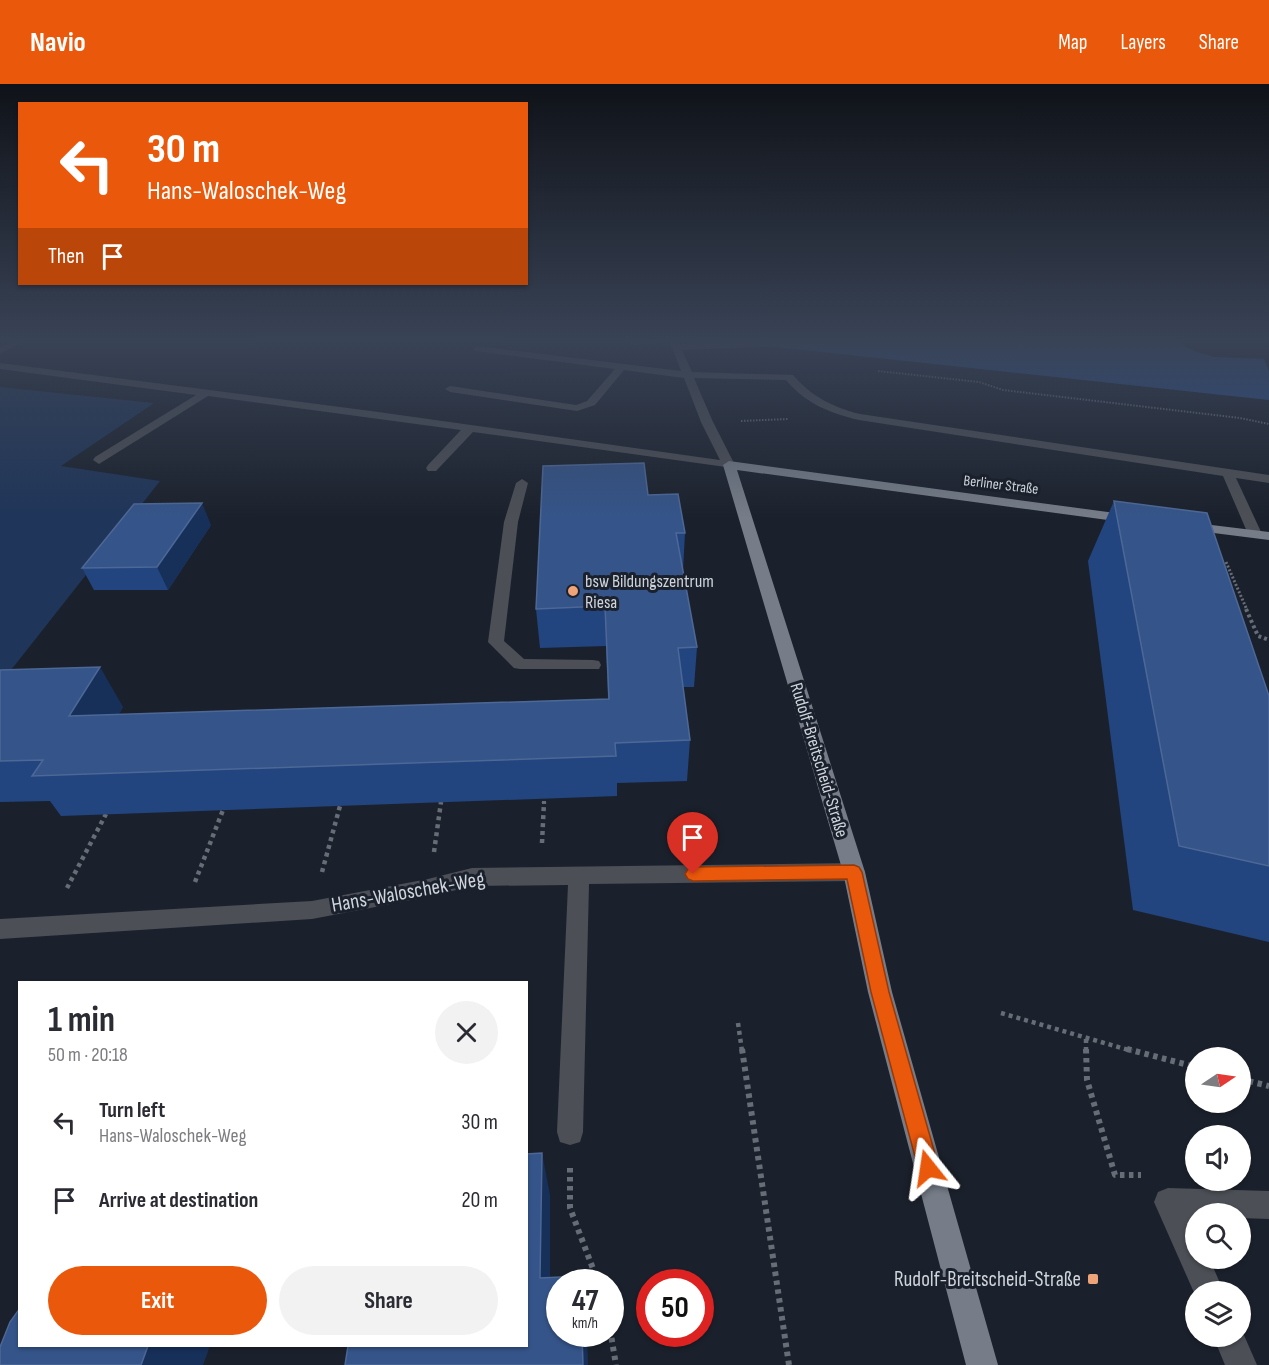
<!DOCTYPE html>
<meta charset="utf-8">
<style>
:root{--surface:#fff;--page:#f2f2f3;--text:#2b2b33;--muted:#7c7c81;--accent:#ea580c}
body{margin:0;font-family:"Sofia Sans Condensed",sans-serif;background:var(--page);color:var(--text);height:100vh;display:flex;flex-direction:column;font-size:22px;white-space:nowrap}
*{box-sizing:border-box;margin:0}
p{font-size:20px;color:var(--muted)}
.icon{flex:none;width:33px;height:33px;fill:none;stroke:currentColor;stroke-width:2;stroke-linecap:round;stroke-linejoin:round}
.map{position:relative;flex:1;overflow:hidden}
.drawer{position:absolute;left:18px;top:897px;width:510px;height:366px;display:flex;flex-direction:column;background:var(--surface);border-radius:0px;box-shadow:0 2px 4px #0004}
.drawer>*{flex:none}
.banner{position:absolute;left:18px;top:18px;width:510px;height:183px;border-radius:0px;box-shadow:0 2px 4px #0004;background:#ea580c;color:#fff;overflow:hidden}
.needle{width:39px;rotate:77deg}
.tools{position:absolute;left:1185px;top:963px;display:grid;gap:12px}
.tools a{display:grid;place-items:center;width:66px;height:66px;border-radius:50%;background:var(--surface);box-shadow:0 2px 4px #0004;font-size:30px}
.speed{position:absolute;left:546px;top:1185px;display:flex;gap:12px;font-size:30px;font-weight:700;text-align:center}
.speed>*{display:grid;place-content:center;width:78px;height:78px;border-radius:50%;background:var(--surface);box-shadow:0 2px 4px #0004;line-height:1}
.speed small{font-size:15px;font-weight:400}
.speed .limit{border:9px solid #d22;background:#fff;color:#111}
.pin{position:absolute;display:grid;place-items:center;width:51px;height:51px;color:#fff;margin:-62px -26px;border-radius:50% 50% 50% 0;rotate:-45deg;box-shadow:0 0 6px #0007}
.pin .icon{rotate:45deg}
.me{position:absolute;width:66px;margin:-33px;rotate:345deg;stroke-linejoin:round;filter:drop-shadow(0 0 4px #0008)}
.turn{display:flex;align-items:center;gap:21px;height:126px;padding:0 30px;font-size:27px}
.turn .icon{width:78px;height:78px;stroke-width:2.5}
.turn b{display:block;font-size:42px;line-height:51px}
.then{display:flex;align-items:center;height:57px;padding:0 30px;background:#0003;gap:12px;font-size:22px}
.round{display:grid;place-items:center;flex:none;width:63px;height:63px;border-radius:32px;background:var(--page)}
.overview{display:flex;align-items:center;justify-content:space-between;height:102px;padding:0 30px}
h1{font-size:36px;font-weight:700;line-height:45px}
.primary-button{display:flex;gap:12px;margin-top:auto;padding:12px 30px}
.primary-button a{flex:1;height:69px;border-radius:36px;background:var(--accent);color:#fff;font-size:24px;font-weight:700;line-height:69px;text-align:center}
.primary-button a+a{background:var(--page);color:var(--text)}
ul{padding:0;list-style:none}
li{display:flex;align-items:center;gap:18px;height:78px;padding:0 30px}
li div{flex:1}
li b{display:block;font-size:22px}
li em{font-style:normal}
header{display:flex;align-items:center;gap:36px;box-sizing:border-box;height:84px;padding:0 30px;background:var(--accent);color:#fff}
header strong{font-size:28px}
nav{display:flex;gap:33px;margin-inline-start:auto;font-size:21px}
.map>svg:first-child{display:block}
.green{fill:#1f3559}
.forest{fill:#2b5191}
.lines{fill:none;stroke-linecap:round;stroke-linejoin:round}
.path-far4{stroke:#676d76;stroke-width:2;stroke-dasharray:1.5 1.5;stroke-linecap:butt}
.path-far3{stroke:#676d76;stroke-width:3;stroke-dasharray:2 2;stroke-linecap:butt}
.path-far2{stroke:#676d76;stroke-width:4;stroke-dasharray:3 3;stroke-linecap:butt}
.path-far1{stroke:#676d76;stroke-width:4.5;stroke-dasharray:4 4;stroke-linecap:butt}
.path{stroke:#676d76;stroke-width:6;stroke-dasharray:4.5 4.5;stroke-linecap:butt}
.minor{fill:#4c4f55;fill-rule:evenodd}
.major{fill:#767d88;fill-rule:evenodd}
.wall{fill:#22457f}
.shaded-wall{fill:#17305a}
.building{fill:#355489;stroke:#4d6896;stroke-width:1.5}
.route{fill:#ea580c;stroke:#983908;stroke-width:1.5}
.poi-dot{fill:#efa378;stroke:#1b212c;stroke-width:2}
.labels{text-anchor:middle;dominant-baseline:central;stroke-width:6;stroke-linejoin:round;paint-order:stroke}
.far-street-label{font-size:15px;fill:#cfd4db;stroke:#1b212c}
.poi-label{font-size:18px;fill:#cfd4db;stroke:#1b212c;text-anchor:start}
.street-label{font-size:18px;fill:#cfd4db;stroke:#1b212c}
.near-street-label{font-size:21px;fill:#cfd4db;stroke:#1b212c}
.near-poi-label{font-size:21px;fill:#cfd4db;stroke:#1b212c;text-anchor:end}
</style>
<header>
<strong>Navio</strong>
<nav><a>Map</a><a>Layers</a><a>Share</a></nav>
</header>
<div class="map">
<svg width="1269" height="1281" viewBox="0 0 1269 1281">
<rect width="100%" height="100%" fill="#1b212c"/>
<path class="green" d="M 0,303 L 154,319 L 61,382 L 160,397 L 0,600 Z"/>
<path class="forest" d="M 719,255 L 1086,255 L 1112,260 L 1112,255 L 1170,255 L 1194,267 L 1214,273 L 1264,275 L 1269,287 L 1269,316 L 729,258 Z"/>
<g class="lines">
<path class="path-far4" d="M 878,287 L 979,298 L 1003,306 L 1240,334 L 1269,340
M 741,337 L 788,335"/>
<path class="path-far3" d="M 1226,478 L 1247,526"/>
<path class="path-far2" d="M 1246,525 L 1258,552 L 1269,556
M 544,720 L 544,714"/>
<path class="path-far1" d="M 542,759 L 544,718
M 434,768 L 441,718
M 322,788 L 340,722
M 195,798 L 223,726
M 67,804 L 106,730
M 1001,929 L 1132,967
M 738,939 L 742,967
M 1086,955 L 1086,967"/>
<path class="path" d="M 742,965 L 789,1281
M 1086,965 L 1087,996 L 1115,1091 L 1141,1091
M 1127,965 L 1196,983
M 1240,995 L 1269,1002
M 570,1084 L 570,1124 L 598,1198
M 610,1245 L 616,1281"/>
<path class="minor" d="M 16,255 L 26,256 L 0,270 L 0,263 Z
M 637,255 L 679,255 L 680,260 L 811,255 L 888,255 L 883,258 L 682,266 L 692,288 L 793,291 C 811,312 832,323 860,330 L 1269,391 L 1269,399 L 1236,394 L 1262,450 L 1255,454 L 1248,450 L 1223,392 L 859,336 C 830,329 806,320 786,296 L 694,294 L 713,338 L 735,381 L 733,384 L 473,348 L 436,387 L 428,387 L 426,384 L 428,381 L 461,346 L 208,312 L 99,380 L 93,376 L 95,373 L 196,311 L 0,285 L 0,279 L 371,327 L 720,376 L 701,338 L 684,294 L 624,286 L 595,321 L 577,327 L 450,308 L 445,305 L 450,302 L 576,321 L 587,317 L 615,285 L 475,267 L 473,265 L 478,262 L 681,287 L 670,258 L 634,261 L 629,258 Z
M 522,395 L 528,399 L 518,438 L 504,557 L 524,575 L 593,576 L 599,577 L 601,581 L 599,585 L 520,585 L 514,584 L 488,558 L 504,438 L 516,399 Z
M 854,779 L 862,782 L 865,788 L 862,794 L 854,797 L 589,800 L 583,1048 L 580,1058 L 570,1061 L 560,1058 L 557,1048 L 568,801 L 472,802 L 428,813 L 312,835 L 0,855 L 0,835 L 312,817 L 428,795 L 472,784 Z
M 1168,1104 L 1269,1107 L 1269,1135 L 1240,1134 L 1240,1130 L 1196,1130 L 1196,1133 L 1190,1133 L 1196,1145 L 1196,1174 L 1209,1174 L 1224,1208 L 1196,1208 L 1196,1213 L 1154,1118 L 1158,1108 Z
M 1240,1242 L 1257,1281 L 1225,1281 L 1213,1252 L 1240,1252 Z"/>
<path class="major" d="M 729,377 L 1130,431 L 1137,435 L 1130,439 L 737,386 L 865,788 L 892,908 L 998,1281 L 966,1281 L 868,908 L 843,788 L 723,381 Z
M 1187,438 L 1269,448 L 1269,456 L 1182,445 L 1180,442 Z"/>
</g>
<path class="wall" d="M 648,411 L 685,449 L 683,486 L 697,563 L 694,603 L 683,603 L 690,656 L 687,697 L 617,699 L 617,712 L 61,732 L 50,717 L 0,718 L 0,586 L 123,623 L 118,631 L 608,615 L 606,562 L 540,564 L 536,525 Z
M 1114,417 L 1269,612 L 1269,858 L 1133,826 L 1088,477 Z
M 211,441 L 168,506 L 94,506 L 82,484 Z"/>
<path class="shaded-wall" d="M 202,419 L 211,441 L 168,506 L 157,483 Z
M 100,583 L 123,623 L 95,673 L 69,632 Z
M 542,1069 L 550,1111 L 550,1227 L 540,1194 Z
M 582,1250 L 587,1250 L 588,1281 L 583,1281 Z
M 148,1262 L 210,1262 L 203,1281 L 141,1281 Z"/>
<path class="building" d="M 644,379 L 648,411 L 678,410 L 685,449 L 676,449 L 697,563 L 678,564 L 690,656 L 615,659 L 616,672 L 32,692 L 43,676 L 0,677 L 0,586 L 100,583 L 69,632 L 609,615 L 605,522 L 536,525 L 543,382 Z
M 1114,417 L 1207,429 L 1269,612 L 1269,782 L 1179,762 Z
M 202,419 L 157,483 L 82,484 L 134,420 Z
M 542,1069 L 540,1194 L 582,1192 L 582,1198 L 560,1198 L 560,1250 L 582,1250 L 583,1281 L 345,1281 L 348,1262 L 526,1262 L 526,1070 Z
M 20,1224 L 20,1262 L 148,1262 L 141,1281 L 0,1281 L 0,1263 L 10,1238 Z"/>
<linearGradient id="sky" x2="0" y2="1"><stop stop-color="#0f1218"/><stop offset="0.59" stop-color="#394356"/><stop offset="1" stop-color="#394356" stop-opacity="0"/></linearGradient>
<rect width="1269" height="434" fill="url(#sky)"/>
<path class="route" d="M 854,781 L 859,783 L 862,788 L 889,908 L 939,1084 L 936,1091 L 928,1095 L 921,1091 L 918,1084 L 871,908 L 847,795 L 693,797 L 688,795 L 685,790 L 688,785 L 693,783 Z"/>
<g class="poi-dot">
<circle cx="573" cy="507" r="6"/>
<rect x="1087" y="1189" width="12" height="12" rx="3"/>
</g>
<g class="labels">
<g class="far-street-label">
<text transform="translate(1001 401) rotate(7)">Berliner Straße</text>
</g>
<g class="poi-label">
<text x="585" y="497">bsw Bildungszentrum<tspan x="585" dy="21">Riesa</tspan></text>
</g>
<g class="street-label">
<text transform="translate(819 676) rotate(73)">Rudolf-Breitscheid-Straße</text>
</g>
<g class="near-street-label">
<text transform="translate(408 808) rotate(-10)">Hans-Waloschek-Weg</text>
</g>
<g class="near-poi-label">
<text x="1081" y="1195">Rudolf-Breitscheid-Straße</text>
</g>
</g>
</svg>
<div class="tools">
<a><svg class="needle" viewBox="-14 -14 28 28"><path d="M0-13l5 13h-10z" fill="#e53935"/><path d="M0 13l5-13h-10z" fill="#7c7c81"/></svg></a>
<a><svg class="icon" aria-label="sound" viewBox="0 0 24 24"><path d="M4 9h4l5-4v14l-5-4H4zM17 9q2 3 0 6"/></svg></a>
<a><svg class="icon" aria-label="search" viewBox="0 0 24 24"><circle cx="10" cy="10" r="6"/><path d="M15 15l6 6"/></svg></a>
<a><svg class="icon" aria-label="layers" viewBox="0 0 24 24"><path d="M12 4l9 5-9 5-9-5zM3 14l9 5 9-5"/></svg></a>
</div>
<div class="speed"><div>47<small>km/h</small></div><div class="limit">50</div></div>
<div class="pin" style="left:693px;top:790px;background:#d93025"><svg class="icon" aria-label="arrive" viewBox="0 0 24 24"><path d="M6 21V4h12l-3 4 3 4H6"/></svg></div>
<svg class="me" style="left:928px;top:1084px" viewBox="-20 -20 40 40"><path d="M0-17L14 15 0 8-14 15z" fill="#ea580c" stroke="#fff" stroke-width="4"/></svg>
<div class="banner">
<div class="turn"><svg class="icon" aria-label="left" viewBox="0 0 24 24"><path d="M17 20v-9H6M10 6l-5 5 5 5"/></svg><div><b>30 m</b>Hans-Waloschek-Weg</div></div>
<div class="then">Then<svg class="icon" aria-label="arrive" viewBox="0 0 24 24"><path d="M6 21V4h12l-3 4 3 4H6"/></svg></div>
</div>
<section class="drawer">
<div class="overview"><div><h1>1 min</h1><p>50 m · 20:18</p></div><a class="round"><svg class="icon" aria-label="close" viewBox="0 0 24 24"><path d="M6 6l12 12M18 6L6 18"/></svg></a></div>
<ul>
<li><svg class="icon" aria-label="left" viewBox="0 0 24 24"><path d="M17 20v-9H6M10 6l-5 5 5 5"/></svg><div><b>Turn left</b><p>Hans-Waloschek-Weg</p></div><em>30 m</em></li>
<li><svg class="icon" aria-label="arrive" viewBox="0 0 24 24"><path d="M6 21V4h12l-3 4 3 4H6"/></svg><div><b>Arrive at destination</b></div><em>20 m</em></li>
</ul>
<div class="primary-button"><a>Exit</a><a>Share</a></div>
</section>
</div>
